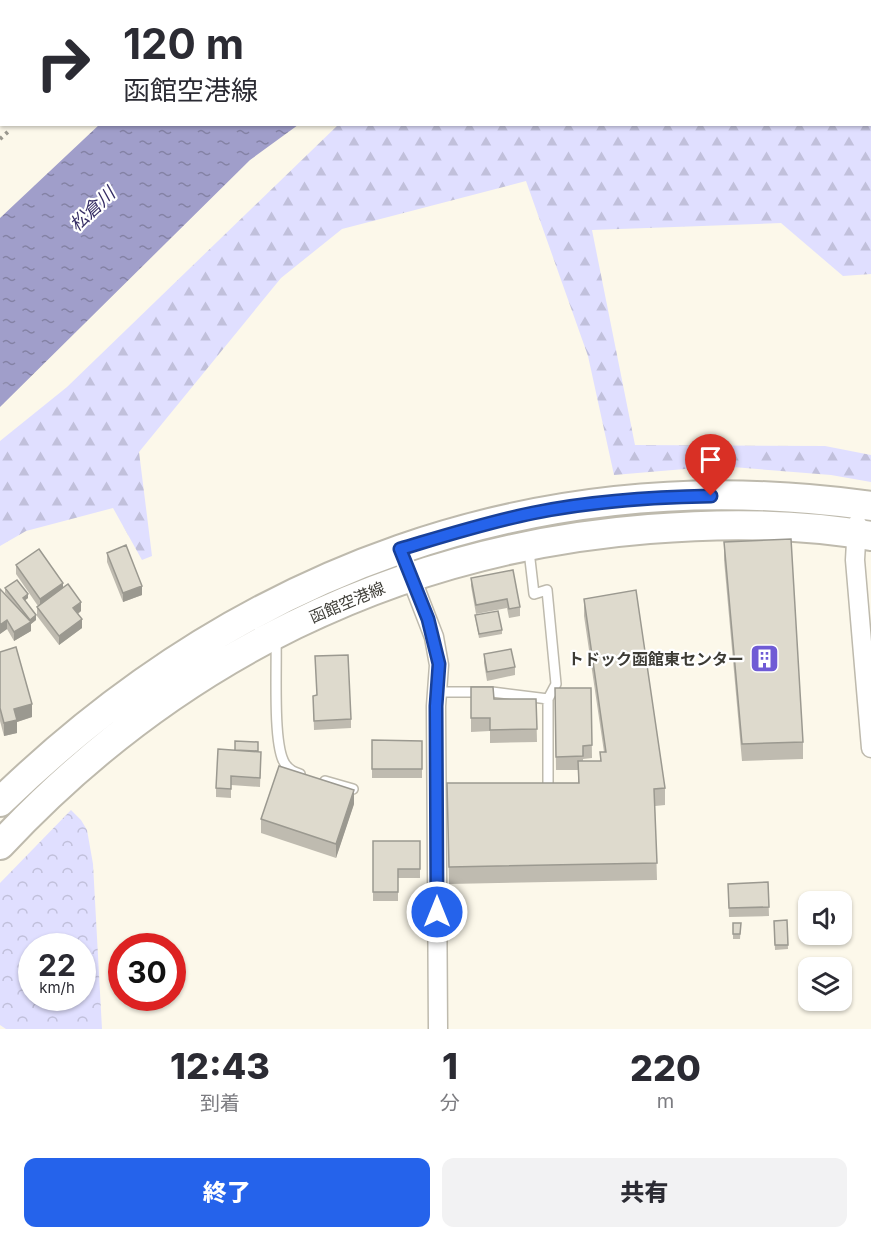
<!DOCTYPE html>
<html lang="ja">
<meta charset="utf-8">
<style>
:root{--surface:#fff;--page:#f2f2f3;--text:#2b2b33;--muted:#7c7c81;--accent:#2563eb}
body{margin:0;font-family:Inter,"Noto Sans JP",sans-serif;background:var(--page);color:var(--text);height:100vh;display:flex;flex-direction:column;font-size:22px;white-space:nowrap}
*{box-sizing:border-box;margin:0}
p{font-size:20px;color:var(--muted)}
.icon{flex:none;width:33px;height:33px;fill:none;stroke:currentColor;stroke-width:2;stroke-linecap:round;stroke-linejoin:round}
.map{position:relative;height:1029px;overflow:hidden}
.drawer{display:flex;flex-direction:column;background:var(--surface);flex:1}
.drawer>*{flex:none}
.banner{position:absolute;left:0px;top:0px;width:872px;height:126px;box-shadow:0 2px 4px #0004;background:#fff;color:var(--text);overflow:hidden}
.tools{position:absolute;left:798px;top:891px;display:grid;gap:12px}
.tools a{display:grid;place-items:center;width:54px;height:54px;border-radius:12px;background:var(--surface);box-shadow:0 2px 4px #0004;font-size:30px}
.speed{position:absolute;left:18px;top:933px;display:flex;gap:12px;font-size:30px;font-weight:700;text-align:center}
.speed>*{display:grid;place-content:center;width:78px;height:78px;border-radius:50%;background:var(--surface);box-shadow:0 2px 4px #0004;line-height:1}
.speed small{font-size:15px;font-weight:400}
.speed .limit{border:9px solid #d22;background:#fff;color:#111}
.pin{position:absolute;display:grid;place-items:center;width:51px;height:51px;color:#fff;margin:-62px -26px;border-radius:50% 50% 50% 0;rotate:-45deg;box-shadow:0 0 6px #0007}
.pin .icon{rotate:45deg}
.me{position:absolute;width:66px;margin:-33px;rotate:0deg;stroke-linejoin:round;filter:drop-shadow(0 0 4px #0008)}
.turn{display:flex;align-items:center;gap:21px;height:126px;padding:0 24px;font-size:27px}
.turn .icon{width:78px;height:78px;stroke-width:2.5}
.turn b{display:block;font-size:42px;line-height:51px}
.eta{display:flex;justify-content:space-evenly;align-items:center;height:102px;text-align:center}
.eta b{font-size:36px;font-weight:800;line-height:42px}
.primary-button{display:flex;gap:12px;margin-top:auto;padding:12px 24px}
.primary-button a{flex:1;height:69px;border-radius:12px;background:var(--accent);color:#fff;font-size:24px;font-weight:800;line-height:69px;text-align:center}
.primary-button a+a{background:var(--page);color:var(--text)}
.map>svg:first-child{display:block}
.forest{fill:url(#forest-firs)}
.park{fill:url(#park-crowns);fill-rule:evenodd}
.water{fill:url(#water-ripples)}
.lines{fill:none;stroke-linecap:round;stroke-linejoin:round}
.lane-casing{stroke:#bebaad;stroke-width:12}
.street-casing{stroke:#bebaad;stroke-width:21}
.secondary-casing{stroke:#bebaad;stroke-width:28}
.primary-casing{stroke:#bebaad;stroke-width:32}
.path{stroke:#9b998f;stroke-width:4;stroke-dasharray:3 4.5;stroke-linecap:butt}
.lane{stroke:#fff;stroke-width:9}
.street{stroke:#fff;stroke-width:18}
.secondary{stroke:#fff;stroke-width:26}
.primary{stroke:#fff;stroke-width:28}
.wall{fill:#bfbbb0}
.shaded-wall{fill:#9b9990}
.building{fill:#dedacd;stroke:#9b9990;stroke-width:1.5}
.route-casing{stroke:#184099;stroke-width:15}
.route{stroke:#2563eb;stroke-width:10}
.labels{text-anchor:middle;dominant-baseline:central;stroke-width:4.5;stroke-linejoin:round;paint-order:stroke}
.street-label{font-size:16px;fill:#3c3b35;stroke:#fff}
.poi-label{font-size:16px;font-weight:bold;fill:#3c3b35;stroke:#fff;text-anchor:end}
.water-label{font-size:18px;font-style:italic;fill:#352d64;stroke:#fff}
</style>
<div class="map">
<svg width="871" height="1029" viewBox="0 0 871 1029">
<defs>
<pattern id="forest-firs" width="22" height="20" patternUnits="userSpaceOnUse" patternTransform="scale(1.5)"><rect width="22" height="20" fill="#e0dfff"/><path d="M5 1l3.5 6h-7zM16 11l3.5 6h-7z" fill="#c1c0db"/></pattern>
<pattern id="park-crowns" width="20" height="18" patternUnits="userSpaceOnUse" patternTransform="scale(1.5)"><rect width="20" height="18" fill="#e0dfff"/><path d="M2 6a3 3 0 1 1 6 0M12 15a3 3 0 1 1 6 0" fill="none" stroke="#c1c0db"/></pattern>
<pattern id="water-ripples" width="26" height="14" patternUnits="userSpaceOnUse" patternTransform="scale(1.5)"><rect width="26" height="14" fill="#a09eca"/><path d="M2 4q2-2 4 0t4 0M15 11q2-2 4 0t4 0" fill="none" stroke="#8482a5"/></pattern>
</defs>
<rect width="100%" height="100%" fill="#fcf8ea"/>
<path class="forest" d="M 871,111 L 871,274 L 843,276 L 781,223 L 592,230 L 635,445 L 825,446 L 871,455 L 871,482 L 831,475 L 720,466 L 614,475 L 588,356 L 526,181 L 342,229 L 281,278 L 139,452 L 152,556 L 142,560 L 113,508 L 26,531 L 0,546 L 0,441 L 67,387 L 338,125 L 870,124 Z"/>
<path class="park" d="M 71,810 L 81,820 L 87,830 L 93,864 L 102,1029 L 6,1029 L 0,1025 L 0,883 ZM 32,946 L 82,946 L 82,998 L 32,998 Z"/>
<path class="water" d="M 100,124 L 298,125 L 250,160 L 0,407 L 0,218 Z"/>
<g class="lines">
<defs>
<path id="lane" d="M 529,551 L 534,594 L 547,590 L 556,684 L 548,699
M 276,639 C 277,668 273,737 283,760 C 286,768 293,772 300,774
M 437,692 L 492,692 L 548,699 L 548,788
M 325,781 L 353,789"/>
<path id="street" d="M 867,0 L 868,2
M 870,19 L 871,26
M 857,524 L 855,560 L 871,748
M 400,549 L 434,637 L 439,665 L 436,706 L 438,1029"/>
<path id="secondary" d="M 115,2 L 117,0
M 0,109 L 2,107"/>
<path id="primary" d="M 0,802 C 239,570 538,459 871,506
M 0,845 C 174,659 395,549 649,529 C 722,523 798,523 871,536"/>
</defs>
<use href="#lane" class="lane-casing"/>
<use href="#street" class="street-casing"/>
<use href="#secondary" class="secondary-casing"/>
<use href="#primary" class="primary-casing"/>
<path class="path" d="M 144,2 L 146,0
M 0,139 L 11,129"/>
<use href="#lane" class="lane"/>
<use href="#street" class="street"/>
<use href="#secondary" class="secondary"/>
<use href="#primary" class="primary"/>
</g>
<path class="wall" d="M 724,542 L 803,742 L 803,759 L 742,761 L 724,560 Z
M 107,553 L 142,595 L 123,602 L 107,562 Z
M 16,565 L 63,588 L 81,611 L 78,614 L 82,628 L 59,645 L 37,616 L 37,607 L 38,606 L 16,574 Z
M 471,578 L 520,607 L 520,616 L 509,618 L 507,608 L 476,614 L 471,586 Z
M 5,588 L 28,598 L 25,600 L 36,620 L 31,624 L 31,631 L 14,641 L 7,629 L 0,634 L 14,604 L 5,593 Z
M 584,599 L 665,788 L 665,805 L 655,806 L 657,880 L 449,884 L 447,783 L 578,783 L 578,770 L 556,770 L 555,688 L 591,688 L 592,758 L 583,759 L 583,761 L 600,761 L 604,752 L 584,616 Z
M 475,615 L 502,630 L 502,634 L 479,638 Z
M 0,652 L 32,717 L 17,722 L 17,733 L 4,736 L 0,721 Z
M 484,654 L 515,667 L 515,675 L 487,681 L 484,663 Z
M 471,687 L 494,699 L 536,699 L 537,742 L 490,743 L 490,731 L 471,732 Z
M 317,695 L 351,719 L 351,728 L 314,730 L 313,696 Z
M 372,740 L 422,741 L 422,778 L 372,778 Z
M 258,751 L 261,760 L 260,787 L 231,785 L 231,798 L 216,797 L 216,788 Z
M 354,804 L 336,858 L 261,833 L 261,819 Z
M 373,841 L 420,841 L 420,878 L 398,878 L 398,901 L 373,901 Z
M 768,882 L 769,916 L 729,917 L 728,884 Z
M 787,920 L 788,949 L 775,950 L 774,921 Z
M 733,923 L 741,923 L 740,939 L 733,939 Z"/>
<path class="shaded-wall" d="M 21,0 L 39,0 L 38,2 L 20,2 Z
M 2,19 L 2,36 L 0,37 L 0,20 Z
M 63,583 L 63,592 L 40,608 L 40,599 Z
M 142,586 L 142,595 L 123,602 L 123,593 Z
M 28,594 L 28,598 L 23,602 L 23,598 Z
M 81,602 L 81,611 L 73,617 L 73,608 Z
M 36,615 L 36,620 L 31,624 L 31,631 L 14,641 L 14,632 Z
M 82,619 L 82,628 L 59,645 L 59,636 Z
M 7,620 L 7,629 L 0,634 L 0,625 Z
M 32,704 L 32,717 L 17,722 L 17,733 L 4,736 L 4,723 L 14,709 Z
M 354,790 L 354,804 L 336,858 L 336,844 Z"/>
<path class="building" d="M 0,0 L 21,0 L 20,2 L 2,2 L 2,19 L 0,20 Z
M 789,0 L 817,0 L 817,2 L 789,2 Z
M 822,0 L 849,0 L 849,2 L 822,2 Z
M 791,539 L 803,742 L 742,744 L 724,542 Z
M 126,545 L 142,586 L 123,593 L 107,553 Z
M 39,549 L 63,583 L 40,599 L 16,565 Z
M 513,570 L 520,607 L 509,609 L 507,599 L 476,605 L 471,578 Z
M 17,580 L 28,594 L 23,598 L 36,615 L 30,620 L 5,588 Z
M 68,584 L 81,602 L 73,608 L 82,619 L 59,636 L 37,607 Z
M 0,589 L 31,622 L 14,632 L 7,620 L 0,625 Z
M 636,590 L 665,788 L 654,789 L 657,863 L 449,867 L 447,783 L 579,783 L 578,761 L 601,761 L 600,752 L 606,752 L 584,599 Z
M 498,611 L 502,630 L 479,634 L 475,615 Z
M 16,647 L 32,704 L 14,709 L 17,720 L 4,723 L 0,708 L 0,652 Z
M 511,649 L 515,667 L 487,672 L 484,654 Z
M 348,655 L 351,719 L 314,721 L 313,696 L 317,695 L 315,656 Z
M 471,687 L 493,687 L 494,699 L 536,699 L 537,729 L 490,730 L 490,718 L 471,718 Z
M 555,688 L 591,688 L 592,745 L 583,746 L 583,756 L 556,757 Z
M 372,740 L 422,741 L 422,769 L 372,769 Z
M 235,741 L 258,742 L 258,751 L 235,750 Z
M 218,749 L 261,752 L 260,778 L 231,776 L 231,789 L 216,788 Z
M 279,766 L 354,790 L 336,844 L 261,819 Z
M 373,841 L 420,841 L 420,869 L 398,869 L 398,892 L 373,892 Z
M 768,882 L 769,907 L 729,908 L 728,884 Z
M 787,920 L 788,945 L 775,945 L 774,921 Z
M 733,923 L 741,923 L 740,934 L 733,934 Z"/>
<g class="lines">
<defs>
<path id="route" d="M 437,912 L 436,706 L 439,664 L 428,619 L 400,549 C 444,536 488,522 533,513 C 592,501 651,497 711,496"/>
</defs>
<use href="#route" class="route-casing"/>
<use href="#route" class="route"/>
</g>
<defs>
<symbol id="building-square" viewBox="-11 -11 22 22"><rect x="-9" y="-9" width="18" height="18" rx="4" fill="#6f5bd5" stroke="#fff"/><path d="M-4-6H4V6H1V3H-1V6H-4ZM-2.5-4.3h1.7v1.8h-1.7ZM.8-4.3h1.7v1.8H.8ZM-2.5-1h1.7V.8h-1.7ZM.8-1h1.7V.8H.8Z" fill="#fff"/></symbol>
</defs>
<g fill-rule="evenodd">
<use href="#building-square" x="748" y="642" width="33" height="33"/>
</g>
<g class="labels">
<g class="street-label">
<text transform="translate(347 602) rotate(-23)">函館空港線</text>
</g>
<g class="poi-label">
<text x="744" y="659">トドック函館東センター</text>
</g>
<g class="water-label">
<text transform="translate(92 209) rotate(-43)">松倉川</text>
</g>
</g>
</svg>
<div class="tools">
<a><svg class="icon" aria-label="sound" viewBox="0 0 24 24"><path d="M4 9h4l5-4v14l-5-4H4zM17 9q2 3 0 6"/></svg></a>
<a><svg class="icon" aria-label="layers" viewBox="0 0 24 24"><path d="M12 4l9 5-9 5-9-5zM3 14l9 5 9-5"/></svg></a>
</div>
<div class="speed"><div>22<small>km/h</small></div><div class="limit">30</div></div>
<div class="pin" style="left:711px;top:496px;background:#d93025"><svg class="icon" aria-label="arrive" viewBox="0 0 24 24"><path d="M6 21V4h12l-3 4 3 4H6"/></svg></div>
<svg class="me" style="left:437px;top:912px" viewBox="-20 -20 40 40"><circle r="17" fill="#2563eb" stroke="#fff" stroke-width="3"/><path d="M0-11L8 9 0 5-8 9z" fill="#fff"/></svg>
<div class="banner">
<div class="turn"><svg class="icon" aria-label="right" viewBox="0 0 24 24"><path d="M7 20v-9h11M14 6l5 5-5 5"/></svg><div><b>120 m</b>函館空港線</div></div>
</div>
</div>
<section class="drawer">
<div class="eta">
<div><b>12:43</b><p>到着</p></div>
<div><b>1</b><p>分</p></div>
<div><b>220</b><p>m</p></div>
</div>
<div class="primary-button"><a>終了</a><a>共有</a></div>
</section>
